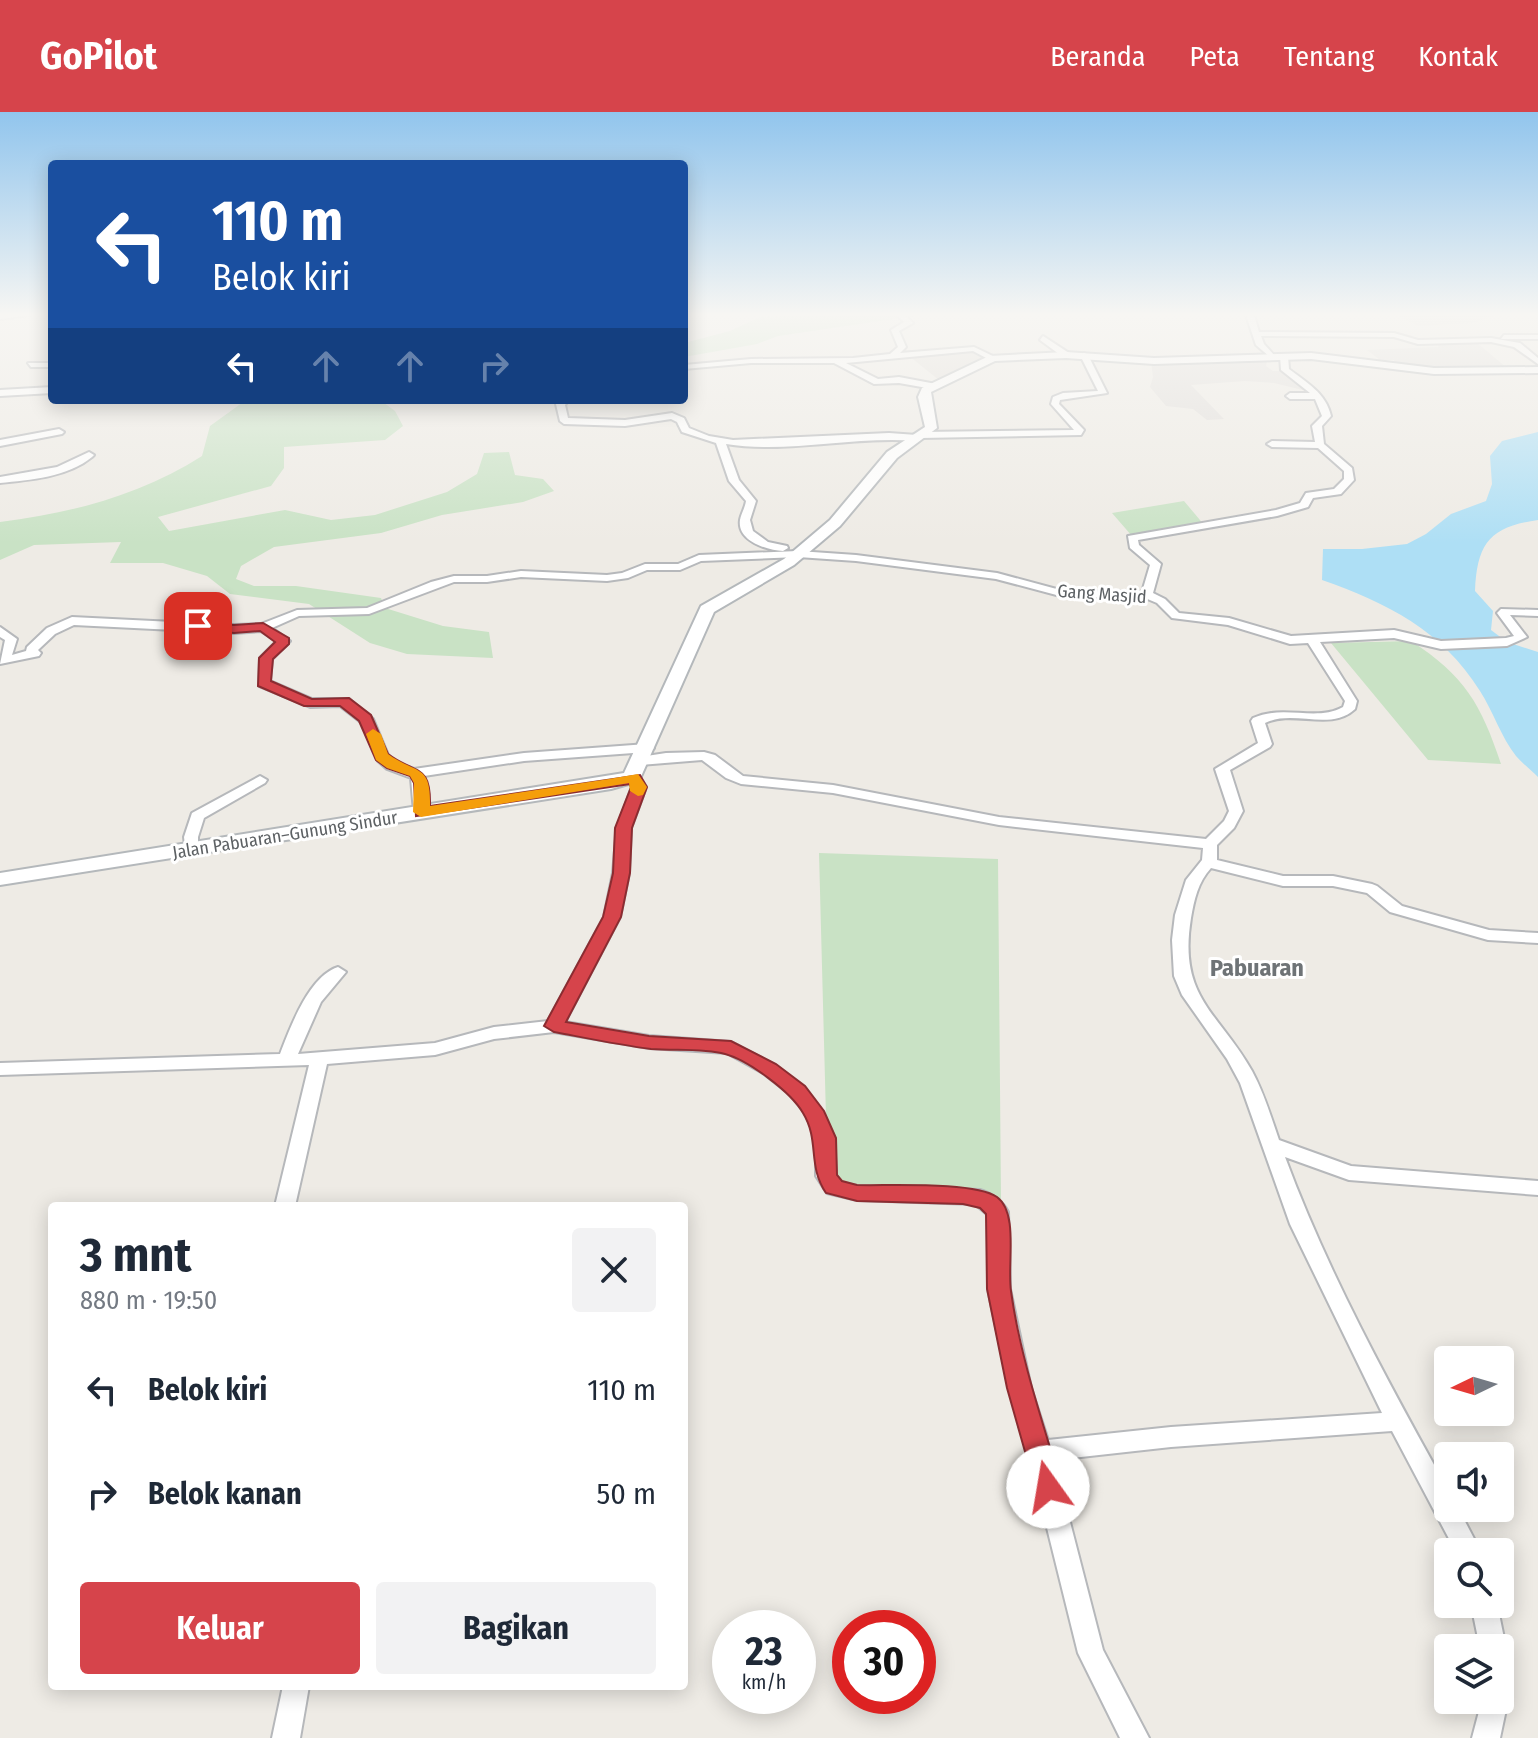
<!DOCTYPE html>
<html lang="id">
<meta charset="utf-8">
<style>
:root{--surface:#fff;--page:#f2f2f3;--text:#1f2937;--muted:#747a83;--accent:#d6444b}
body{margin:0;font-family:"Fira Sans Condensed",sans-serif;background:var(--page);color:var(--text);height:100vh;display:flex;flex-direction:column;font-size:30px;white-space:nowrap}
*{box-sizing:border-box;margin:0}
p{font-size:26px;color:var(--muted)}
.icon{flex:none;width:44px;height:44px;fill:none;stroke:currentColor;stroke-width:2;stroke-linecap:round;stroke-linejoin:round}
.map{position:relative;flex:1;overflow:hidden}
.details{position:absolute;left:48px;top:1090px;width:640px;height:488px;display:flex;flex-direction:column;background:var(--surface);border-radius:8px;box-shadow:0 4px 20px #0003}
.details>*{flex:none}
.banner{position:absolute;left:48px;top:48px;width:640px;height:244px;border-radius:8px;box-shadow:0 4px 20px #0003;background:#1a4fa0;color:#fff;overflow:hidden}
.needle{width:52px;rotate:265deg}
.controls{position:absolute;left:1434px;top:1234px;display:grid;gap:16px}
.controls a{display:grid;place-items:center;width:80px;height:80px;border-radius:8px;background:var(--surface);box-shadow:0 4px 20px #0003;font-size:40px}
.speed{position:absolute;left:712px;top:1498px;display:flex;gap:16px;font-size:40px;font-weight:700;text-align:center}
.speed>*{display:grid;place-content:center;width:104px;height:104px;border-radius:50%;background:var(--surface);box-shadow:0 4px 20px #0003;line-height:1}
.speed small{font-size:20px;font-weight:400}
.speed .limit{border:12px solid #d22;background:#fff;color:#111}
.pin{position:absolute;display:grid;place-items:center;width:68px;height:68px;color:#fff;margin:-34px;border-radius:16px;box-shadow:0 4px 12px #0006}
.me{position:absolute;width:88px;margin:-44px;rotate:347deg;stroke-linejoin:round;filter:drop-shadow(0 0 6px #0008)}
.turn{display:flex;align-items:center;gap:28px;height:168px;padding:0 32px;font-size:36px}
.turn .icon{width:104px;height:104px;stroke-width:2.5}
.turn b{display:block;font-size:56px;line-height:68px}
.lanes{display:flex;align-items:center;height:76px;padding:0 32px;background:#0003;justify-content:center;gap:40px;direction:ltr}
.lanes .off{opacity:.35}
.round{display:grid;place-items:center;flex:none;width:84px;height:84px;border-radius:8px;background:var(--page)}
.overview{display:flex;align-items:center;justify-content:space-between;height:136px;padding:0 32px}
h1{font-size:48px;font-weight:700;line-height:60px}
.action{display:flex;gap:16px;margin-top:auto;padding:16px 32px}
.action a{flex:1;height:92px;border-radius:8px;background:var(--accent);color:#fff;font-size:32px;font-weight:700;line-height:92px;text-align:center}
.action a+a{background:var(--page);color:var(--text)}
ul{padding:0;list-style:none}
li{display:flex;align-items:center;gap:24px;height:104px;padding:0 32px}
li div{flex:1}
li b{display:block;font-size:30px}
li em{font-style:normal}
header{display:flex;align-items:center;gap:48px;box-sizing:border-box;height:112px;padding:0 40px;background:var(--accent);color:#fff}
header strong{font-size:38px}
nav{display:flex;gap:44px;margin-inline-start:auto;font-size:28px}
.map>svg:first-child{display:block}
.industrial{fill:#e0ddda}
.education{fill:#e0dcd7}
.green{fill:#c9e2c5}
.water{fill:#aedff5}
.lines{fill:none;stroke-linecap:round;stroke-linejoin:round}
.street-casing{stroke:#b6b8bb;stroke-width:4}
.secondary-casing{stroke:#b4b8bb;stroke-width:4}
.street{fill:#fff;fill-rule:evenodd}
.secondary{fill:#fff;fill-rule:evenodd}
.route{fill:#d6444b;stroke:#8b2c31;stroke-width:2}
.slow{fill:#f59e0b}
.labels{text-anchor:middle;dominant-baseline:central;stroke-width:6;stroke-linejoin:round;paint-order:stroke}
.far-street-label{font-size:18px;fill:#5d6164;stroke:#fff}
.quarter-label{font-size:24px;font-weight:bold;fill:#6e7376;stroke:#fff}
</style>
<header>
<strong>GoPilot</strong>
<nav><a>Beranda</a><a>Peta</a><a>Tentang</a><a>Kontak</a></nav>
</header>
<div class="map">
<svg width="1538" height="1626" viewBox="0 0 1538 1626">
<rect width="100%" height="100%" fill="#eeebe5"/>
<path class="industrial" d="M 1476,230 L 1507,256 L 1429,257 L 1396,254 L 1394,248 L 1380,248 L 1367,238 L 1439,235 L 1435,231 Z
M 1268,245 L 1266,254 L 1273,259 L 1285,259 L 1315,281 L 1274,271 L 1245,269 L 1191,273 L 1224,307 L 1207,308 L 1193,297 L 1166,294 L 1150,275 L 1153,265 L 1151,250 Z"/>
<path class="education" d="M 1397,203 L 1492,203 L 1492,204 L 1473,211 L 1418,214 Z
M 976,238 L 988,247 L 939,268 L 909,244 Z"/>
<path class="green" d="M 921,203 L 778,224 L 757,232 L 684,245 L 684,231 L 730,219 L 760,205 Z
M 246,288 L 380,288 L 395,299 L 403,314 L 385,328 L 284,335 L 284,356 L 271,374 L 158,405 L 169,419 L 285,398 L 331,408 L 375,403 L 447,380 L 477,362 L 484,341 L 509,340 L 515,363 L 543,367 L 554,379 L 523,390 L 442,403 L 381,421 L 274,435 L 241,454 L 236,467 L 254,474 L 296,474 L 381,486 L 385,496 L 443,514 L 489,520 L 493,546 L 407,542 L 370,531 L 309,492 L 230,482 L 207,464 L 163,451 L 110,451 L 121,430 L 34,433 L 0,448 L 0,410 C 72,401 141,383 202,344 L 210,314 Z
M 1184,389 L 1205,414 L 1132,424 L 1112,401 Z
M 1411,529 C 1465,564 1481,592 1501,652 L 1428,648 L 1331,531 Z
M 819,741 L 998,747 L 1001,1089 L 828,1081 Z"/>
<path class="water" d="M 1538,320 L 1538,408 C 1490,415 1477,431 1475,479 L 1493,499 L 1491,518 L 1507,530 L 1538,540 L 1538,665 C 1531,658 1522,651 1516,644 C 1501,625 1493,599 1480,579 C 1442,518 1387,491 1322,468 L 1323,437 L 1362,437 L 1407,432 L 1426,422 L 1451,402 L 1486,389 L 1492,372 L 1490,344 L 1502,329 Z"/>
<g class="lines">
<defs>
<path id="street" d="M 0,203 L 29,203 L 0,207 Z
M 897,203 L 905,203 L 913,211 L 899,219 L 906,235 L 900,241 L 974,235 L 997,246 L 990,248 L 973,239 L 846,251 L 878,267 L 899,265 L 936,272 L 937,274 L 933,277 L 899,271 L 874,272 L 834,251 L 751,251 L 684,257 L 684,253 L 751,247 L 853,246 L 890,242 L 898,235 L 891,218 L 904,210 Z
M 1246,203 L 1254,203 L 1259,220 L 1394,221 L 1418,228 L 1491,226 L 1520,231 L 1538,246 L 1538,252 L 1514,235 L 1491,230 L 1418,232 L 1394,225 L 1261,224 L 1264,232 L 1274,243 L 1270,245 L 1256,233 Z
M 1504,223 L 1538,223 L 1538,227 L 1501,227 Z
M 1043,224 L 1069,241 L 1069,245 L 1063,245 L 1040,228 Z
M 1084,241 L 1088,243 L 1107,281 L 1060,288 L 1059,292 L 1084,318 L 1081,323 L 920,326 L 916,329 C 853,324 787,342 726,332 L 739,368 L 756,389 L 750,408 L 753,419 L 768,430 L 787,434 L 788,436 L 783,439 C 767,438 737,429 740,408 C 741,402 745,396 746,389 L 729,369 L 716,331 L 682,320 L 677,310 L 671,307 L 625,314 L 564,312 L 560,309 L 556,292 L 560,288 L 569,288 L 565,293 L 568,306 L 625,308 L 672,301 L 684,306 L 689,316 L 709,324 L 733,328 L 889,321 L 917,323 L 921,320 L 1074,318 L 1051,292 L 1053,285 L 1063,281 L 1098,279 L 1080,243 Z
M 1284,242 L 1288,244 L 1289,257 C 1307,271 1326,281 1331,304 L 1322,314 L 1324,332 L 1352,356 L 1354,368 L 1341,382 L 1313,386 L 1308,395 L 1277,404 L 1138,428 L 1139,433 L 1161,452 L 1153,481 L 1165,487 L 1179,501 L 1229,506 L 1291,524 L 1394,518 L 1441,529 L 1506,526 L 1514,524 L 1497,501 L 1501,497 L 1538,498 L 1538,504 L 1510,503 L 1527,525 L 1507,534 L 1441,537 L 1394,526 L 1320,530 L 1357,589 L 1355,597 C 1330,620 1294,597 1265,611 L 1272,632 L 1270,635 L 1230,658 L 1243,699 L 1234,716 L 1217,733 L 1217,748 L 1283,764 L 1333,764 L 1372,772 L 1377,774 L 1402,794 L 1489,818 L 1538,821 L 1538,831 L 1488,828 L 1390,800 L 1367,781 L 1333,774 L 1283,774 L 1211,756 C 1198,770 1194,788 1191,806 C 1178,886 1218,899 1252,959 C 1264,981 1271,1005 1279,1028 L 1351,1054 L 1538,1069 L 1538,1083 L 1349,1068 L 1285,1045 C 1328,1161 1388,1270 1448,1378 L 1448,1396 L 1458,1396 L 1481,1440 L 1456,1440 L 1392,1319 L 1171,1335 L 1054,1348 L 1103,1538 L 1149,1626 L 1120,1626 L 1078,1541 L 1028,1339 L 1009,1276 L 988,1177 L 988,1103 L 975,1092 L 857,1088 L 827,1081 L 816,1064 L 816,1026 L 805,1001 L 791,983 L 763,961 L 727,941 L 649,936 L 554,920 L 494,927 L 435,943 L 327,952 L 295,1094 L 275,1094 L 309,953 L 0,963 L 0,951 L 280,942 C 290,916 309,864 338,855 L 346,860 L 321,890 L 298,942 L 435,931 L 494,915 L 548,909 L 604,805 L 613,761 L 617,716 L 632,675 L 625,665 L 632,661 L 637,662 L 646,675 L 631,716 L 629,761 L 620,805 L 565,910 L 649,924 L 731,930 L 775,953 L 803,975 L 822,999 L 834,1026 L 836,1063 L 840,1070 L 857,1074 L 980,1078 C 991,1081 1003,1090 1008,1100 L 1010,1177 L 1031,1276 L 1048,1328 L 1171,1315 L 1382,1301 L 1290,1112 L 1240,971 L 1227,947 L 1182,883 L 1174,864 L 1172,828 L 1175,803 L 1186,768 L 1202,748 L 1203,736 L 999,713 L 833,681 L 741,672 L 726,666 L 702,648 L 640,653 L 633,649 L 640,645 L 666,641 L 704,640 L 715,643 L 743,664 L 833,673 L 999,705 L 1206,727 L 1224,709 L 1229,699 L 1215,657 L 1258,631 L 1251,609 L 1253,606 C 1284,592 1316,610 1343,595 L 1345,589 L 1308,531 L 1290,532 L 1228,513 L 1172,506 L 1157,491 L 1145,486 L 1064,485 L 996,467 L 856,449 L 798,445 L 701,449 L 680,458 L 647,458 L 628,466 L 607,469 L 521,465 L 487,470 L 454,470 L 369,502 L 299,504 L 272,516 L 290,529 L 272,547 L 270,569 L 312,587 L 349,587 L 373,607 L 388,643 L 397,651 L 414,657 L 524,641 L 647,632 L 654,636 L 647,640 L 524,649 L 424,664 L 428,681 L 428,700 L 421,704 L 414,700 L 411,666 L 387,657 L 378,649 L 362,611 L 340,594 L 310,595 L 259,574 L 260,546 L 277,529 L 261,519 L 234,521 L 74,513 L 55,522 L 38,538 L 41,541 L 39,544 L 0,552 L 5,528 L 0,525 L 0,515 L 17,527 L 12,543 L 26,539 L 27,535 L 47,516 L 72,505 L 234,513 L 261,512 L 297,498 L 367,496 L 431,470 L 454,464 L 487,464 L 521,459 L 607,463 L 622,461 L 645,452 L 678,452 L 699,443 L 798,439 L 856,443 L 997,461 L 1064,479 L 1142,480 L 1150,453 L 1130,436 L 1128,424 L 1276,398 L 1300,391 L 1306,381 L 1334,377 L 1344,367 L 1344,359 L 1318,336 L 1272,335 L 1267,332 L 1272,329 L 1315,330 L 1312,314 L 1322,304 L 1315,287 L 1290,287 L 1286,284 L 1290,281 L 1310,281 L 1281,258 L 1280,244 Z
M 28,251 L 52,251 L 52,255 L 31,255 Z
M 52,275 L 52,281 L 0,284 L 0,278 Z
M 59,317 L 64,320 L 62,322 L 0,334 L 0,328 Z
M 89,340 L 94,343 L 92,345 C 68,365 30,368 0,371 L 0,365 L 57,355 Z
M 260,664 L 267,668 L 265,671 L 204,706 L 198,725 L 198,739 L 191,743 L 186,742 L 184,725 L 192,701 Z
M 1471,1492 L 1497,1492 L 1506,1536 L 1502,1545 L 1500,1546 L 1500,1536 L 1480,1536 Z
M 283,1574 L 309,1574 L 300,1626 L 272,1626 Z
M 1500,1577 L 1504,1579 L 1508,1588 L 1500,1626 L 1472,1626 L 1482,1588 L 1500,1588 Z"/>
<path id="secondary" d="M 1066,240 L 1154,246 L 1311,241 L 1434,256 L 1538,255 L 1538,261 L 1434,262 L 1311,247 L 1154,252 L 1066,246 L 995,249 L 931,280 L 937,316 L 897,346 L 840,414 L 794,453 L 714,500 L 639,669 L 611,677 L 0,773 L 0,761 L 624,661 L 701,494 L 784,447 L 830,408 L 887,340 L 925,315 L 918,285 L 922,276 L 989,244 Z"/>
</defs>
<use href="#street" class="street-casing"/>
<use href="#secondary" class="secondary-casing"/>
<use href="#street" class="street"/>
<use href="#secondary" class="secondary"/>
</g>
<linearGradient id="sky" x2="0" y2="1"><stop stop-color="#91c5ed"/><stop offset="0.47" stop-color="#f7f6f3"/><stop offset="1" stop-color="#f7f6f3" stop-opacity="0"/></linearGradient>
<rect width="1538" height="431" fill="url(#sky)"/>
<path class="route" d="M 198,510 L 234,513 L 263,511 L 289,526 L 289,532 L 273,547 L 271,569 L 312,587 L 349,586 L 371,603 L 388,642 C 416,663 431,651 430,694 L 640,663 L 647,675 L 632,716 L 630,761 L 621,805 L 566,910 L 649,924 L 731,929 L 776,952 L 805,974 L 824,999 L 836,1026 L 837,1063 L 842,1069 L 857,1073 C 887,1074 974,1069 997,1085 C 1019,1101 1007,1153 1011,1179 C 1020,1245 1043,1311 1062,1375 L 1058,1383 L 1048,1387 L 1039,1383 L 1035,1375 L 1007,1276 L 987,1177 L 986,1102 L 980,1096 L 963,1092 L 857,1089 L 826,1081 C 807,1053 820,1029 803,1001 C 791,980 748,948 725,942 C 702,936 675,939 651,937 C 619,933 586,926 554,920 L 544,914 L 603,805 L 613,761 L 615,716 L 631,675 L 630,672 L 416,704 L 414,671 L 410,664 L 387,656 L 376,648 L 359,609 L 340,594 L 304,594 L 258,574 L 259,546 L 275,530 L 260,519 L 234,521 L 193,517 L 191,514 Z"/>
<path class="slow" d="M 373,617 L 381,622 L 388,642 C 417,663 431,651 430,694 L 609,667 L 638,662 L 647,675 L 643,683 L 638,684 L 630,679 L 629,671 L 421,705 L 413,700 L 414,671 L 410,664 L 387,656 L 376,648 L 366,622 Z"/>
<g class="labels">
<g class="far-street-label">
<text transform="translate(1102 482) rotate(4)">Gang Masjid</text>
<text transform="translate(285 723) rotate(-9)">Jalan Pabuaran–Gunung Sindur</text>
</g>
<g class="quarter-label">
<text x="1257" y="856">Pabuaran</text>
</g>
</g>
</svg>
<div class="controls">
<a><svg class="needle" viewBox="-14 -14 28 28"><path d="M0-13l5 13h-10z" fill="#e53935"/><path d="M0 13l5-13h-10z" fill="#747a83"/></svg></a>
<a><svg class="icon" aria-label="sound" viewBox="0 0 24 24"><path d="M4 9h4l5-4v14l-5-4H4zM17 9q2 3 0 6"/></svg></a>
<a><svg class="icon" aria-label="search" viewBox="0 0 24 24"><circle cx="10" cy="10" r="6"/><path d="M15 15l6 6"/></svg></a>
<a><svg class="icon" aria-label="layers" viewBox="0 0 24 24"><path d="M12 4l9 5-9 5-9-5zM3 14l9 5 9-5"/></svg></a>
</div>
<div class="speed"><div>23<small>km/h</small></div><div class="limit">30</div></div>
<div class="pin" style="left:198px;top:514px;background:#d93025"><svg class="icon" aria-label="arrive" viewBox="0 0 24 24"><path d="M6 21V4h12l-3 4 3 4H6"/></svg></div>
<svg class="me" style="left:1048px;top:1375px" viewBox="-20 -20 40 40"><circle r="19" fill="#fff"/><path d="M0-13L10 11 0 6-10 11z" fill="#d6444b"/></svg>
<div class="banner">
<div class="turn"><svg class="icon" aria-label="left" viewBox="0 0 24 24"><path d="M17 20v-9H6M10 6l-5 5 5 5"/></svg><div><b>110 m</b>Belok kiri</div></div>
<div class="lanes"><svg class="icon" aria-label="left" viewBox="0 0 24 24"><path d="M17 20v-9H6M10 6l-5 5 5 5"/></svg><svg class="icon off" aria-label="ahead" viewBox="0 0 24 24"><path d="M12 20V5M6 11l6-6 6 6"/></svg><svg class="icon off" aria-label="ahead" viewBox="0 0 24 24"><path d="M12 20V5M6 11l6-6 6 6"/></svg><svg class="icon off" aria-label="right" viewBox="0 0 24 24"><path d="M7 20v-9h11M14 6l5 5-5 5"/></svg></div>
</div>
<section class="details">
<div class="overview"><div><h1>3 mnt</h1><p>880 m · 19:50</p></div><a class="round"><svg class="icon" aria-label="close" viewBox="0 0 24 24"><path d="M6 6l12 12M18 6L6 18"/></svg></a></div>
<ul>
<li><svg class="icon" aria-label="left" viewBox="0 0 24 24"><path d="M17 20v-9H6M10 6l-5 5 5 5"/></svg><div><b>Belok kiri</b></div><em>110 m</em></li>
<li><svg class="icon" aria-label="right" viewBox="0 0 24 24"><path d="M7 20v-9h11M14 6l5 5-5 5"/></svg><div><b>Belok kanan</b></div><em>50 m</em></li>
</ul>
<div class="action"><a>Keluar</a><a>Bagikan</a></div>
</section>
</div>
